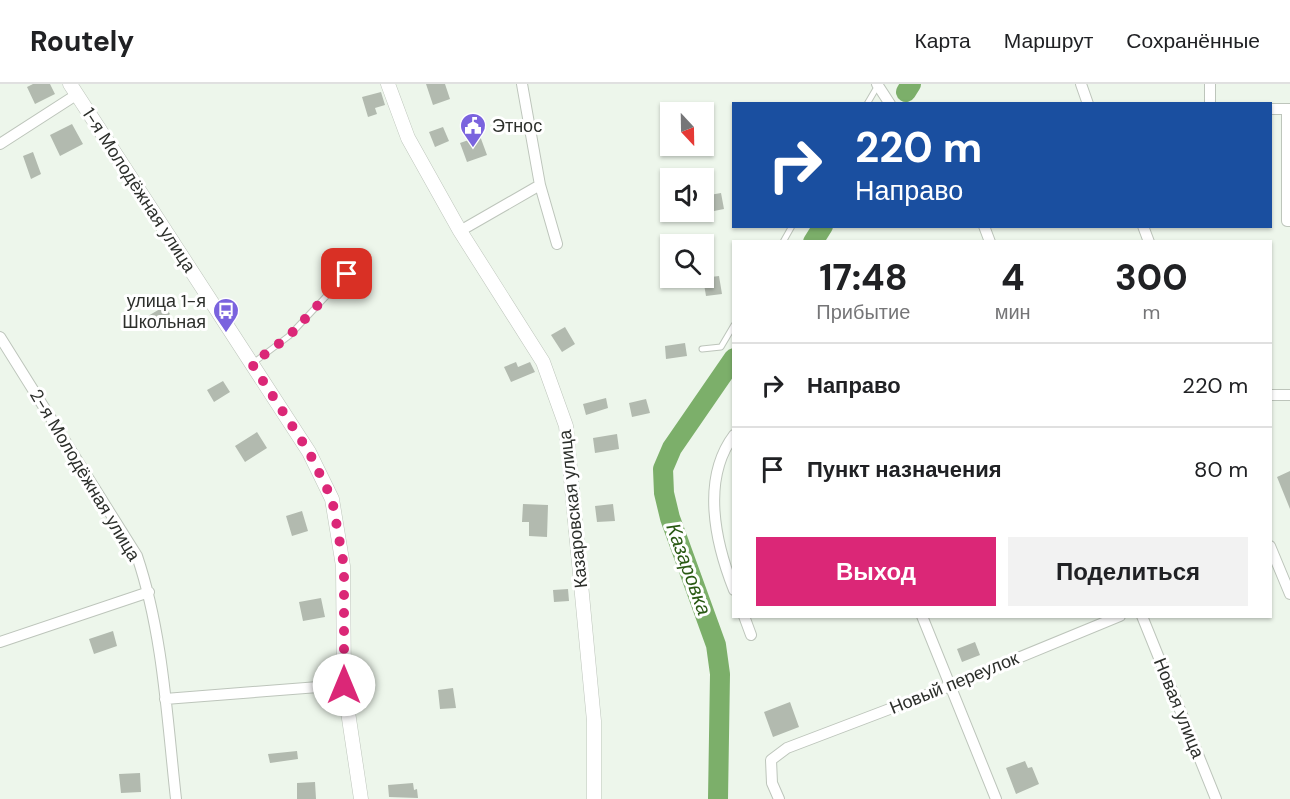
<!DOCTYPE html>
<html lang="ru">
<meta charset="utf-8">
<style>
:root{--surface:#fff;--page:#f2f2f2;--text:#202124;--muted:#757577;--line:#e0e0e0;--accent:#db2777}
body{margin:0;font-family:"DM Sans",sans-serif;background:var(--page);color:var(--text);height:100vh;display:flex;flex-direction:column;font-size:22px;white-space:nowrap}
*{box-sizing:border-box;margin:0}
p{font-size:20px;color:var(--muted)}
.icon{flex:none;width:33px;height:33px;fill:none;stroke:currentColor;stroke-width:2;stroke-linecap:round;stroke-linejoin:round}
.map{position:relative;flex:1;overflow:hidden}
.side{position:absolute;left:732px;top:156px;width:540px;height:378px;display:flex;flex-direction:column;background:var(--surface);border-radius:0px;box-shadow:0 2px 4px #0004}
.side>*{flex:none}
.guide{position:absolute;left:732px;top:18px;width:540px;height:126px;border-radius:0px;box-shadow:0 2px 4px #0004;background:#1a4fa0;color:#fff;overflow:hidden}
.needle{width:39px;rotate:158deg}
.fabs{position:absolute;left:660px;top:18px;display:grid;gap:12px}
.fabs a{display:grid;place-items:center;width:54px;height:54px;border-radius:0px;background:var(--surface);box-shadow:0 2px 4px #0004;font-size:30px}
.pin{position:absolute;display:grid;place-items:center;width:51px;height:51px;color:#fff;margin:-26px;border-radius:12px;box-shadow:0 3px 9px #0006}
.me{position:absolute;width:66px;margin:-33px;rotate:0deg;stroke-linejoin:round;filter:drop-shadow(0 0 4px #0008)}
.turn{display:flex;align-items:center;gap:21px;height:126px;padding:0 24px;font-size:27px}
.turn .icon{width:78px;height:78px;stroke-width:2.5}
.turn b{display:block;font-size:42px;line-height:51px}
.eta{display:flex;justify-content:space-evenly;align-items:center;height:102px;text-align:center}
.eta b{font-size:36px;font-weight:800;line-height:42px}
.primary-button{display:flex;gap:12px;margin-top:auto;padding:12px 24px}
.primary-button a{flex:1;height:69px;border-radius:0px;background:var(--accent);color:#fff;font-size:24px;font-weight:800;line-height:69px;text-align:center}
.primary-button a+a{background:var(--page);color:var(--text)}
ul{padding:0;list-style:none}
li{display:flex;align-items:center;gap:18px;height:84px;padding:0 24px;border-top:2px solid var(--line)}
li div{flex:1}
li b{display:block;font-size:22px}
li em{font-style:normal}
header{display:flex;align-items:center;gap:36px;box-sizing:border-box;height:84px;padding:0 30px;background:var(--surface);border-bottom:2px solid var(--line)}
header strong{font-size:28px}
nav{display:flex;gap:33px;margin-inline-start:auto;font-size:21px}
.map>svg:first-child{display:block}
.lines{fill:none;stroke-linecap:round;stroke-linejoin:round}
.river{stroke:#7caf6a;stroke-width:20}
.building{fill:#b2baaf}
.lane-casing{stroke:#bdc5bb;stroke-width:7}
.street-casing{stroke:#bdc5bb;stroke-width:12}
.secondary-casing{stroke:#bdc5bb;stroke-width:15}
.lane{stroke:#fff;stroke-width:5}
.street{stroke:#fff;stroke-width:10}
.secondary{stroke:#fff;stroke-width:14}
.route{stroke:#db2777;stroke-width:10;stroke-dasharray:0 18}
.labels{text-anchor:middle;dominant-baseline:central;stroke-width:6;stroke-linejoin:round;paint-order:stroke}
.poi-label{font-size:18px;fill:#2c2f2b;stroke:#fff;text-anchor:start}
.street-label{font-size:18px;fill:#2c2f2b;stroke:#fff}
.water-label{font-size:20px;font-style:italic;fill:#295913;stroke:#fff}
</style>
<header>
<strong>Routely</strong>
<nav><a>Карта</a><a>Маршрут</a><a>Сохранённые</a></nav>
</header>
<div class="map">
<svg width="1290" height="715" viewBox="0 0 1290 715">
<rect width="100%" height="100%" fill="#edf6eb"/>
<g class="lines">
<path class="river" d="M 906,8 L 911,0
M 813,158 L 823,142
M 718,715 L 720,590 L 716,561 L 670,434 L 664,409 L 663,385 L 672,364 L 734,274"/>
</g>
<path class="building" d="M 33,0 L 50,0 L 55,10 L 35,20 L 27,3 Z
M 426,0 L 445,0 L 450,15 L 433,21 Z
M 381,8 L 385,21 L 375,24 L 377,30 L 368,33 L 362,13 Z
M 72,40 L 83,60 L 60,72 L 50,51 Z
M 443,43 L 449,57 L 435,63 L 429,48 Z
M 480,52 L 487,71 L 467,78 L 460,59 Z
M 33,68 L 41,90 L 31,95 L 23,72 Z
M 721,109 L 724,125 L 704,129 L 704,112 Z
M 719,192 L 722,210 L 706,212 L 703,194 Z
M 165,222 L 170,230 L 166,233 L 170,240 L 158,247 L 148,232 Z
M 565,243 L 575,260 L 562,268 L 551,251 Z
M 685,259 L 687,272 L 666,275 L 665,262 Z
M 516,278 L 518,283 L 530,278 L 535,288 L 511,298 L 504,283 Z
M 223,297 L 230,308 L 214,318 L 207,306 Z
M 606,314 L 608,324 L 586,331 L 583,320 Z
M 646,315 L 650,329 L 632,333 L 629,319 Z
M 257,348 L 267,364 L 245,378 L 235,362 Z
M 617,350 L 619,365 L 595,369 L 593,354 Z
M 1290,387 L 1290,425 L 1277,393 Z
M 523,420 L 548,421 L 547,453 L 529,452 L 529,438 L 522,438 Z
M 613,420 L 615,437 L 597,438 L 595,422 Z
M 302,427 L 308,447 L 292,452 L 286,432 Z
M 568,505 L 569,517 L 554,518 L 553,506 Z
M 321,514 L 325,533 L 303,537 L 299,518 Z
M 113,547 L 117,562 L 94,570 L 89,555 Z
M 975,558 L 980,571 L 962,578 L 957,565 Z
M 453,604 L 456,624 L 440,625 L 438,606 Z
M 790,618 L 799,643 L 773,653 L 764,628 Z
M 297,667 L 298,675 L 270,679 L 268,670 Z
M 1025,677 L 1028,684 L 1032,683 L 1039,700 L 1016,710 L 1006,684 Z
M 140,689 L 141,708 L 121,709 L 119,690 Z
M 315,698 L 316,715 L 297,715 L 297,699 Z
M 413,699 L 414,706 L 417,705 L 418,714 L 389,713 L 388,701 Z"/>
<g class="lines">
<defs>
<path id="lane" d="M 867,20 L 877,3
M 783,158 L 792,142
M 702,265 L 721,263 L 734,241
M 253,279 L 289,252 L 347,190"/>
<path id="street" d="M 522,0 L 540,101 L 557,160
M 877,0 L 890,20
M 1081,0 L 1088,20
M 1210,20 L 1210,0
M 1270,25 L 1290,25
M 1287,25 L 1287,137 L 1290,137
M 0,60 L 76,11
M 984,142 L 990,158
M 1143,142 L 1149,158
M 460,147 L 540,101
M 0,253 L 137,472 C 163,549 167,634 176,715
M 1270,311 L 1290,311
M 734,351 C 701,395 715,458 734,506
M 1270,462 L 1290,510
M 744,532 L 751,551
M 922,532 L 996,715
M 1142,532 L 1216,715
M 0,558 L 149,508
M 165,615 L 344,601
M 779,715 L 772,699 L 771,676 L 787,664 L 950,602 L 1120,532"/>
<path id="secondary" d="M 70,0 L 309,368 L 332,415 L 343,482 L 344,601 L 361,715
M 388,0 L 408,54 L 460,147 L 543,278 L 566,342 L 594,637 L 594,715"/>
</defs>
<use href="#lane" class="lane-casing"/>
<use href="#street" class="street-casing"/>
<use href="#secondary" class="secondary-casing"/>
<use href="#lane" class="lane"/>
<use href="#street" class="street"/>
<use href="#secondary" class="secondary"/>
</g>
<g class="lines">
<path class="route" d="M 344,601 L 344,482 L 332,415 L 309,368 L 252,280 L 289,252 L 347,190"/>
</g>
<defs>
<symbol id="civic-pin" viewBox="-11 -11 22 30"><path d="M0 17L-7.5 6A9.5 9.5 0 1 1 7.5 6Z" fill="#7a63de" stroke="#fff"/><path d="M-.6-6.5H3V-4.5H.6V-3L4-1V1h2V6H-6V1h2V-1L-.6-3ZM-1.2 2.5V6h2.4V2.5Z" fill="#fff"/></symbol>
<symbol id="bus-pin" viewBox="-11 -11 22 30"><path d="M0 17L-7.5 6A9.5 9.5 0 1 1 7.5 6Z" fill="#7a63de" stroke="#fff"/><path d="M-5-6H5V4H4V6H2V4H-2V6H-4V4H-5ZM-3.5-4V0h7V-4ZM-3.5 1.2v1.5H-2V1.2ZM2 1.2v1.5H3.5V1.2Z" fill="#fff"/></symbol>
</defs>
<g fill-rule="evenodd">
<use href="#civic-pin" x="458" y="27" width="30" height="40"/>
<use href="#bus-pin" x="211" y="212" width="30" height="40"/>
</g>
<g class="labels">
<g class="poi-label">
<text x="492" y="42">Этнос</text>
<text x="206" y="217" text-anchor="end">улица 1-я<tspan x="206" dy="21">Школьная</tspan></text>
</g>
<g class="street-label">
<text transform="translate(139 106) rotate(57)">1-я Молодёжная улица</text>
<text transform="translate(85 391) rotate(59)">2-я Молодёжная улица</text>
<text transform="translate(573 425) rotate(-96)">Казаровская улица</text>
<text transform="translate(954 599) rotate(-22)">Новый переулок</text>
<text transform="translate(1179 624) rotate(68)">Новая улица</text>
</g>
<g class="water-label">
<text transform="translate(689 485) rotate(70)">Казаровка</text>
</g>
</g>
</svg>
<div class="fabs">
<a><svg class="needle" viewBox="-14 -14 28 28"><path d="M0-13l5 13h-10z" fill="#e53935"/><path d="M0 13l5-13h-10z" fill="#757577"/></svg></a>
<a><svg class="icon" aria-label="sound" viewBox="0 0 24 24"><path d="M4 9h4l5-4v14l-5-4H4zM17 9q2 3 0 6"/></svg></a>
<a><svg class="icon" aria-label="search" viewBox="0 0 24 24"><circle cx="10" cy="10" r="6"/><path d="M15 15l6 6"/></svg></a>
</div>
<div class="pin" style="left:347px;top:190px;background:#d93025"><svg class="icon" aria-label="arrive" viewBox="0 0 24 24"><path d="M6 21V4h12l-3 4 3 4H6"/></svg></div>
<svg class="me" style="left:344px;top:601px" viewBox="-20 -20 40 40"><circle r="19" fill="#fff"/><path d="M0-13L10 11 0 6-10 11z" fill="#db2777"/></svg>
<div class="guide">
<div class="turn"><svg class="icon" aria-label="right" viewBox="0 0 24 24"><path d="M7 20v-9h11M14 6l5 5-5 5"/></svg><div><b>220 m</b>Направо</div></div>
</div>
<section class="side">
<div class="eta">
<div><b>17:48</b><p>Прибытие</p></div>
<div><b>4</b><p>мин</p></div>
<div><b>300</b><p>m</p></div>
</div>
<ul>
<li><svg class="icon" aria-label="right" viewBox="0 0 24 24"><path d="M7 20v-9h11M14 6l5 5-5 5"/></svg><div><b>Направо</b></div><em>220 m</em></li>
<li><svg class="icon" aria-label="arrive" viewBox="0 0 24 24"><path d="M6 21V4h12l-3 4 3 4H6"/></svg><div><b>Пункт назначения</b></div><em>80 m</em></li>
</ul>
<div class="primary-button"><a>Выход</a><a>Поделиться</a></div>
</section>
</div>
